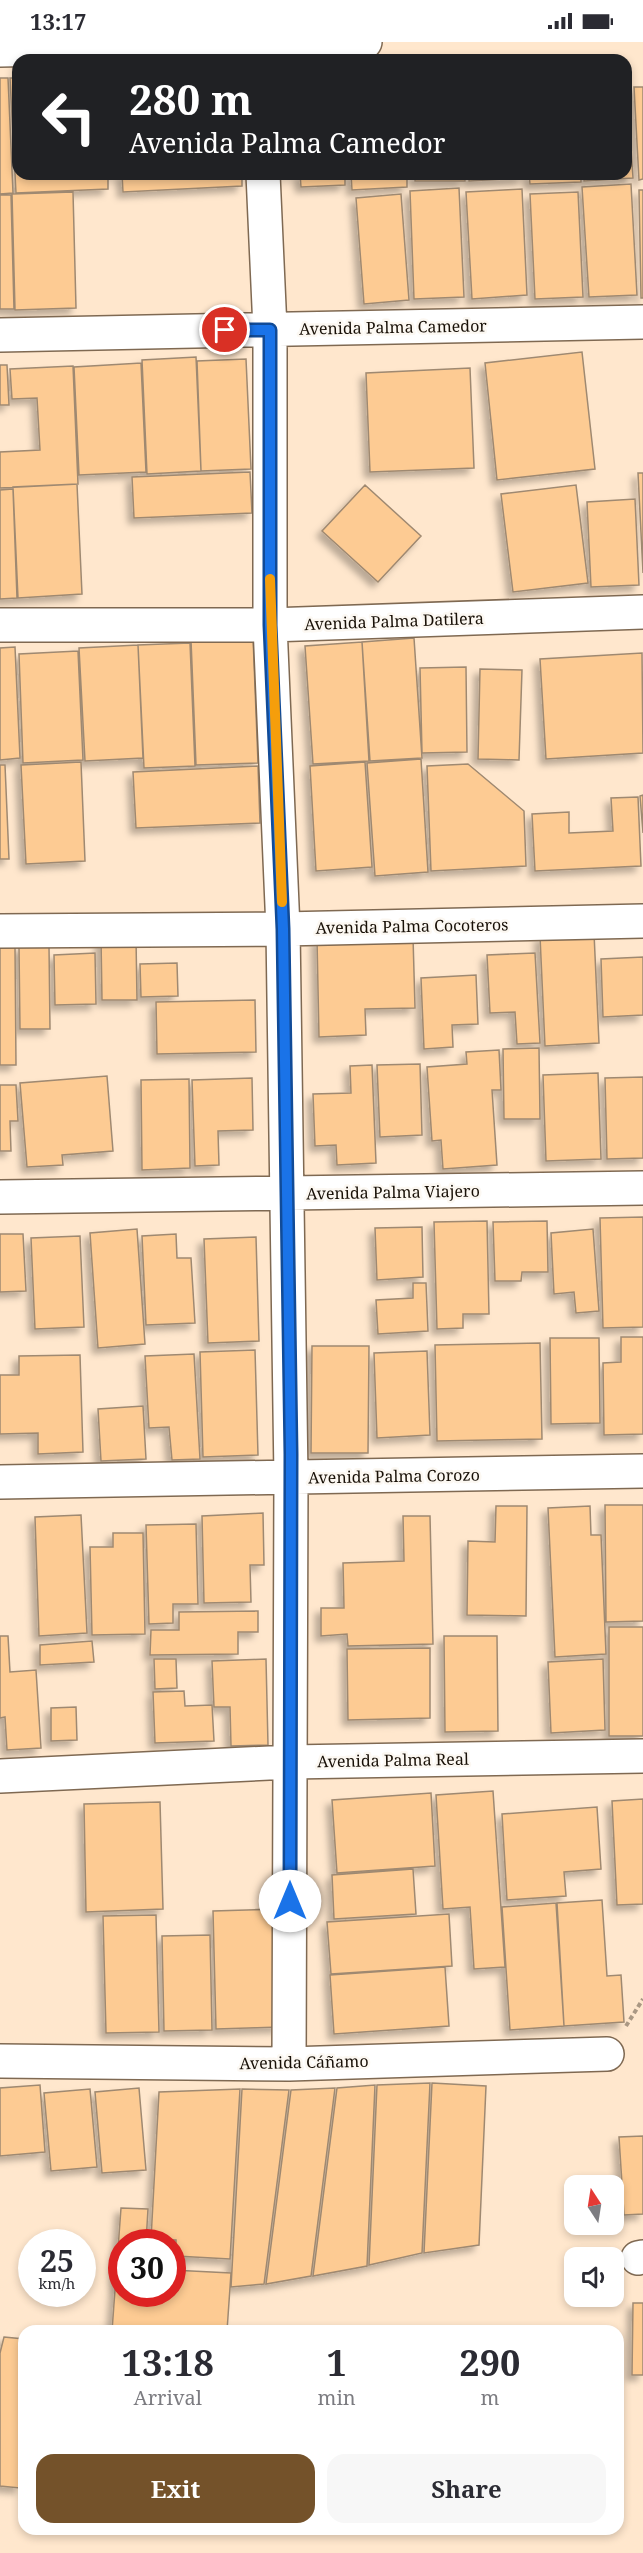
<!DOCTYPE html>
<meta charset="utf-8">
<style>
:root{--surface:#fff;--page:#f7f7f7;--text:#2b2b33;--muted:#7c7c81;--accent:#74522a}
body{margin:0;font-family:"Noto Serif",serif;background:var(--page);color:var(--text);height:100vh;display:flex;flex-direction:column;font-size:22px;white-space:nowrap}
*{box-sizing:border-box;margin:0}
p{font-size:20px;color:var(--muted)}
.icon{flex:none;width:33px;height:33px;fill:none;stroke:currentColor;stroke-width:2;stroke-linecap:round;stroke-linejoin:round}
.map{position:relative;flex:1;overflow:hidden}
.details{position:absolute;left:18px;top:2283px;width:606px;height:210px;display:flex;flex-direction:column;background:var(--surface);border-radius:18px;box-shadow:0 3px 9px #0003}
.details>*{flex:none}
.hud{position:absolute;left:12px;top:12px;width:620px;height:126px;border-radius:18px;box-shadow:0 3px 9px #0003;background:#202124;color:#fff;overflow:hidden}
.needle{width:39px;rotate:348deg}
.buttons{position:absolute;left:564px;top:2133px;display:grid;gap:12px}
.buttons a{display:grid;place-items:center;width:60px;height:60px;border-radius:12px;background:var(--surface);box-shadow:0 3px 9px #0003;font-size:30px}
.speed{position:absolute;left:18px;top:2187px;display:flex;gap:12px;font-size:30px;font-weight:700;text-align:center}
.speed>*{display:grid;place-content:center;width:78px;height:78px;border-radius:50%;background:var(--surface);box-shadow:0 3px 9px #0003;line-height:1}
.speed small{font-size:15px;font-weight:400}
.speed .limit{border:9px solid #d22;background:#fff;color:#111}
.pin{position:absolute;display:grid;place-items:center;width:51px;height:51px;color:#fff;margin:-26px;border:3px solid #fff;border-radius:50%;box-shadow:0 2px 6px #0007}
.me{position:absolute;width:66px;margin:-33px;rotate:0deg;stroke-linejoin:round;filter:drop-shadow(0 0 4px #0008)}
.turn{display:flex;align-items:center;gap:21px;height:126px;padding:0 18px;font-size:27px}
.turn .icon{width:78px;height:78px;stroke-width:2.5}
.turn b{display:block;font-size:42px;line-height:51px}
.eta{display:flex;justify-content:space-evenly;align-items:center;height:102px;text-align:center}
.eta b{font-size:36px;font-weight:700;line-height:42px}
.action{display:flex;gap:12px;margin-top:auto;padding:12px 18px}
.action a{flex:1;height:69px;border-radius:18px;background:var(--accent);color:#fff;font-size:24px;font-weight:700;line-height:69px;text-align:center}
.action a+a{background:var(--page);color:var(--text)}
.status{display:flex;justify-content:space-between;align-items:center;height:42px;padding:0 30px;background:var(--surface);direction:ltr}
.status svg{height:16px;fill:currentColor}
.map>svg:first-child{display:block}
.building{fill:#fdcb93;stroke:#9f8971;stroke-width:1.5;filter:url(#shadow)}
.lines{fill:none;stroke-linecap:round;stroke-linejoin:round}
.street-casing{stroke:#7f6952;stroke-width:36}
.path{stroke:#aa9884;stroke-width:4;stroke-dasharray:4.5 3;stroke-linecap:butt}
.street{stroke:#fff;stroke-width:33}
.route-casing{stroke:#114b97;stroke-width:15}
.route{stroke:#1a73e8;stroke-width:10}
.slow{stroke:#f59e0b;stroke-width:10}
.labels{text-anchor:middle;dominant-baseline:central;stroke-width:5;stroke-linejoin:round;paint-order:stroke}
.street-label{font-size:16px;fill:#181007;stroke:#fcf8f2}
</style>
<div class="status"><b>13:17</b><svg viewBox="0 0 49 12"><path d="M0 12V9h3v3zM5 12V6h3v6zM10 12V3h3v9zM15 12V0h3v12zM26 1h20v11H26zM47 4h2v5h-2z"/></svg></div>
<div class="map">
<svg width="643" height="2511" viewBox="0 0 643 2511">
<defs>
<filter id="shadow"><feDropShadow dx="-5.5" dy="5.5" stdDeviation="3" flood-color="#0004"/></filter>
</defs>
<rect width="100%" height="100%" fill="#ffe7cd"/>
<path class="building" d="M 626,29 L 633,136 L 584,139 L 584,132 L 626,132 Z
M 0,36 L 8,36 L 13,151 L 0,152 Z
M 10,36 L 18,36 L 18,132 L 108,132 L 108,147 L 16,151 Z
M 634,45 L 643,45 L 643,137 L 639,138 Z
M 122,132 L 242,132 L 242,144 L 123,150 Z
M 300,132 L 345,132 L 345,143 L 301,145 Z
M 351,132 L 407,132 L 407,145 L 352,148 Z
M 415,132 L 465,132 L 465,139 L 415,139 Z
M 469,132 L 523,132 L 523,136 L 469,139 Z
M 529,132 L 581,132 L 581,140 L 530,142 Z
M 631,142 L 637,253 L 589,255 L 582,145 Z
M 459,146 L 464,255 L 414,257 L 410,149 Z
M 522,147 L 527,253 L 472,257 L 466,150 Z
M 639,148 L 643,148 L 643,256 L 641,256 Z
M 73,150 L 76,266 L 15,268 L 12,152 Z
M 578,150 L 583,255 L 535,257 L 530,152 Z
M 401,152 L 409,258 L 364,262 L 356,156 Z
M 0,153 L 11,153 L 14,267 L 0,267 Z
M 582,310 L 595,427 L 497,438 L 485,321 Z
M 196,315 L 201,429 L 147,432 L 142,318 Z
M 246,317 L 251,427 L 201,429 L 197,319 Z
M 141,321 L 146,430 L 79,433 L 74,325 Z
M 0,323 L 7,323 L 9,363 L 0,363 Z
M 73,324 L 78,442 L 0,446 L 0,410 L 40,408 L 37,356 L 12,357 L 10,327 Z
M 470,326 L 474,426 L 370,430 L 366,331 Z
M 250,430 L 252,471 L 134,476 L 132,435 Z
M 638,431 L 643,431 L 643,531 Z
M 77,442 L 82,552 L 18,556 L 13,445 Z
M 365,443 L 421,494 L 378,540 L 322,489 Z
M 576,443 L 588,541 L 513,550 L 501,452 Z
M 13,447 L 17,556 L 0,557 L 0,448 Z
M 635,457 L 639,543 L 591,545 L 587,460 Z
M 253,595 L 258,721 L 196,723 L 191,598 Z
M 414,596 L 422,716 L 370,719 L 362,600 Z
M 362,600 L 369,719 L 313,722 L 305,604 Z
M 190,601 L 195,724 L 144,726 L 138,603 Z
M 138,603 L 143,716 L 85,719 L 79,606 Z
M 15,605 L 20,716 L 0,718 L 0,606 Z
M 78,609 L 83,718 L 23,721 L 19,612 Z
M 642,611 L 643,711 L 546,717 L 540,617 Z
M 466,625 L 467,710 L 422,711 L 420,626 Z
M 480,627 L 522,628 L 519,718 L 478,717 Z
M 421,717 L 428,830 L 375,834 L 367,721 Z
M 81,720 L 85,819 L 26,822 L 21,723 Z
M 365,720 L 372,825 L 316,829 L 310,724 Z
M 468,722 L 524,769 L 526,824 L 431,829 L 427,724 Z
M 0,723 L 5,723 L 9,817 L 0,817 Z
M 258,724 L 260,781 L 136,786 L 133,730 Z
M 643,753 L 643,791 L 640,754 Z
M 638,755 L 641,824 L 535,829 L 532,772 L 569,770 L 569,791 L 613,789 L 611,756 Z
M 594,891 L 599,1001 L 545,1004 L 540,894 Z
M 413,895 L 415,966 L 365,967 L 366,993 L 319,995 L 317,897 Z
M 101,896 L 136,896 L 137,958 L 102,958 Z
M 49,904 L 50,987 L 20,987 L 19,905 Z
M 0,905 L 15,905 L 16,1023 L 0,1023 Z
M 95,911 L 96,962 L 55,963 L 54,913 Z
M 535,911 L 540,1001 L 517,1002 L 515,970 L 490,971 L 487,913 Z
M 643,915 L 643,973 L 603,975 L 601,917 Z
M 177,921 L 178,954 L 141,955 L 140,922 Z
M 476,933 L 478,982 L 452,983 L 453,1005 L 424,1007 L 421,936 Z
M 255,958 L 256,1010 L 157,1012 L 156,960 Z
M 539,1006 L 540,1077 L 504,1077 L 503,1007 Z
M 499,1008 L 501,1048 L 492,1048 L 497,1123 L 443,1127 L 441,1098 L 432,1099 L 427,1025 L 467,1022 L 466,1010 Z
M 420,1022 L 422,1093 L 380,1095 L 377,1023 Z
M 372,1023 L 376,1121 L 337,1123 L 336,1103 L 315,1104 L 313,1052 L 351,1051 L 350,1024 Z
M 598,1031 L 601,1117 L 546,1119 L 543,1033 Z
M 107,1034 L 113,1109 L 62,1113 L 63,1123 L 27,1125 L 20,1041 Z
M 643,1035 L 643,1116 L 607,1117 L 605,1036 Z
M 252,1036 L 253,1088 L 218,1089 L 219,1123 L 195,1124 L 192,1038 Z
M 189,1037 L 190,1126 L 142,1128 L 141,1038 Z
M 0,1043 L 16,1043 L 18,1079 L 10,1079 L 11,1109 L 0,1109 Z
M 643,1175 L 643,1285 L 603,1286 L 600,1176 Z
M 487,1179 L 489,1272 L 463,1272 L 463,1286 L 437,1287 L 434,1180 Z
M 547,1179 L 548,1230 L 522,1230 L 521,1239 L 495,1239 L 493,1180 Z
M 422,1185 L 423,1235 L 377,1238 L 375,1186 Z
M 137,1187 L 145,1302 L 98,1306 L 90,1191 Z
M 593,1187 L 599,1269 L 576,1271 L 574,1250 L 554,1252 L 551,1191 Z
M 0,1192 L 23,1192 L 26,1249 L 0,1250 Z
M 176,1192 L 177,1216 L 191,1216 L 195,1281 L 146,1283 L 142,1194 Z
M 80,1194 L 84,1285 L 35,1287 L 31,1196 Z
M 256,1195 L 259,1299 L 208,1301 L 204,1197 Z
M 413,1241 L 426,1241 L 428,1289 L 378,1292 L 376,1258 L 413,1256 Z
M 621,1295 L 643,1295 L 643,1392 L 604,1393 L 603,1321 L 621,1320 Z
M 550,1296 L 599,1296 L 600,1381 L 551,1382 Z
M 540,1301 L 542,1397 L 437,1399 L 435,1303 Z
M 312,1304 L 369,1304 L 368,1411 L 311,1411 Z
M 255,1308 L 258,1413 L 203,1415 L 200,1310 Z
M 427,1309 L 430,1393 L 377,1396 L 374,1311 Z
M 194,1312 L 200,1417 L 172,1418 L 169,1385 L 149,1386 L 145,1314 Z
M 80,1313 L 83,1410 L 38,1412 L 38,1391 L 0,1392 L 0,1333 L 19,1333 L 19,1314 Z
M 143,1364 L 146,1417 L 101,1419 L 98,1367 Z
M 605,1463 L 643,1463 L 643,1579 L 606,1580 Z
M 496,1464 L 527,1464 L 526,1574 L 467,1573 L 468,1499 L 495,1500 Z
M 590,1464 L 591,1493 L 601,1493 L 606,1612 L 555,1615 L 548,1466 Z
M 263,1471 L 264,1523 L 250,1523 L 251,1560 L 204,1561 L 202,1474 Z
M 81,1473 L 87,1591 L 39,1594 L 35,1475 Z
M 403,1474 L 430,1474 L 433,1602 L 348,1604 L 347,1592 L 321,1594 L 321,1566 L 344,1566 L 343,1521 L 404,1519 Z
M 196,1482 L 198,1562 L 173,1562 L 173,1581 L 149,1582 L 146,1483 Z
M 113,1491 L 143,1491 L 145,1592 L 92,1593 L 90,1505 L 113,1505 Z
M 258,1569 L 258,1590 L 238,1590 L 238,1612 L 150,1613 L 151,1588 L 179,1588 L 179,1570 Z
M 609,1585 L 643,1585 L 643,1694 L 609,1694 Z
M 0,1594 L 8,1594 L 10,1630 L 36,1628 L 41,1706 L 7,1708 L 5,1675 L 0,1676 Z
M 444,1594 L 497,1594 L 498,1689 L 445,1690 Z
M 92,1599 L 94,1620 L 40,1623 L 40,1603 Z
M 430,1606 L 430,1676 L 348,1678 L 347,1607 Z
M 154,1617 L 176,1617 L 177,1646 L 155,1647 Z
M 266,1617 L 268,1703 L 231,1704 L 230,1665 L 214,1665 L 212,1619 Z
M 603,1617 L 605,1688 L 551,1691 L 548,1620 Z
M 184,1649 L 185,1664 L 212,1663 L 214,1699 L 155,1701 L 153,1650 Z
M 76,1665 L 77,1698 L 51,1699 L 51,1666 Z
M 493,1749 L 505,1925 L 474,1927 L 470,1865 L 443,1867 L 436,1753 Z
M 431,1751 L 435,1824 L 337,1831 L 332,1758 Z
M 643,1757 L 643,1862 L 617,1863 L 612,1759 Z
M 160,1760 L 163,1867 L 86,1870 L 84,1762 Z
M 597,1765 L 601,1827 L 564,1830 L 566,1854 L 507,1858 L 502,1772 Z
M 413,1827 L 416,1872 L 334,1877 L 332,1833 Z
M 602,1858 L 607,1934 L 621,1933 L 624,1980 L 564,1984 L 557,1861 Z
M 556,1861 L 564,1984 L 510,1988 L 502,1865 Z
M 277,1867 L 280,1985 L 216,1987 L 213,1869 Z
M 449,1872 L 452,1924 L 331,1932 L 327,1880 Z
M 156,1873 L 159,1990 L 106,1991 L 103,1874 Z
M 210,1893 L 212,1988 L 164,1989 L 162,1894 Z
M 445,1925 L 449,1984 L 334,1992 L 330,1933 Z
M 430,2041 L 422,2211 L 369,2223 L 377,2043 Z
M 432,2041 L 486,2044 L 479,2203 L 424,2211 Z
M 40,2043 L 45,2110 L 0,2114 L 0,2046 Z
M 375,2043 L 367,2224 L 313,2234 L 337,2046 Z
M 139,2046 L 146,2128 L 102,2131 L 95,2050 Z
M 335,2046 L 311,2234 L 266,2242 L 291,2048 Z
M 90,2047 L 97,2125 L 51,2129 L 44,2051 Z
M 240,2047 L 230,2217 L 176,2214 L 176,2198 L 151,2197 L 159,2050 Z
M 242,2047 L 289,2048 L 264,2242 L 231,2245 Z
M 643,2094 L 643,2172 L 624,2173 L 619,2095 Z
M 121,2166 L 148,2167 L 146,2200 L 122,2200 L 122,2252 L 172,2252 L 172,2228 L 231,2231 L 227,2289 L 112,2289 Z
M 633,2261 L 643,2261 L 643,2333 L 632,2333 Z
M 4,2295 L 24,2297 L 24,2437 L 21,2437 L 20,2446 L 0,2444 L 0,2311 Z"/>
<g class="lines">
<defs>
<path id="street" d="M 0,8 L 365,0
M 263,132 L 270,287 L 270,583 L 283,887 L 291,1436 L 289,2022
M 0,293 L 643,280
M 0,583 L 270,583 L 643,570
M 0,889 L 283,887 L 643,879
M 0,1155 L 643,1146
M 0,1440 L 643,1429
M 0,1734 L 290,1720 L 643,1714
M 0,2019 L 289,2022 L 607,2012
M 638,2216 L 643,2215"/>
</defs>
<use href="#street" class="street-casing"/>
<path class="path" d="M 626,1984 L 643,1957"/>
<use href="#street" class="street"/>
</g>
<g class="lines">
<defs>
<path id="route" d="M 225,288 L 270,288 L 270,583 L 283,887 L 291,1412 L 290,1859"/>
</defs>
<use href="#route" class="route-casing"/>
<use href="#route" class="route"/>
<path class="slow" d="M 270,537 L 282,860"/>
</g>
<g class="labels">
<g class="street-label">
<text transform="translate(393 285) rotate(-1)">Avenida Palma Camedor</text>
<text transform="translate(394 579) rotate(-2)">Avenida Palma Datilera</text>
<text transform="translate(412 884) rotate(-1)">Avenida Palma Cocoteros</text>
<text transform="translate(393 1150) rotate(-1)">Avenida Palma Viajero</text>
<text transform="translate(394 1434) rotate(-1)">Avenida Palma Corozo</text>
<text transform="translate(393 1718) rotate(-1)">Avenida Palma Real</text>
<text transform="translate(304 2020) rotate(-1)">Avenida Cáñamo</text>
</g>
</g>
</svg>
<div class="buttons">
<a><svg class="needle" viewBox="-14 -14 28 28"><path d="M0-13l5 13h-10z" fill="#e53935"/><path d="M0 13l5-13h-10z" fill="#7c7c81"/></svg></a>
<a><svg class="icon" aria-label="sound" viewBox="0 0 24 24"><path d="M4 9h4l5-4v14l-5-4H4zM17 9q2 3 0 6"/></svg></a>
</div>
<div class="speed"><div>25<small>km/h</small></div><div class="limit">30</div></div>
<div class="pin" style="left:225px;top:288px;background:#d93025"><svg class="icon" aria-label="arrive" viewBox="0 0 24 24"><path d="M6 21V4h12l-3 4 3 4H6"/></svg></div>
<svg class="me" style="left:290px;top:1859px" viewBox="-20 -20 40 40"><circle r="19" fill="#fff"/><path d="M0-13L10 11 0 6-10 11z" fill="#1a73e8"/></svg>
<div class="hud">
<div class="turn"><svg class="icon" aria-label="left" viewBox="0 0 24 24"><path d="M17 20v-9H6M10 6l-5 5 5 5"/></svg><div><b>280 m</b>Avenida Palma Camedor</div></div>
</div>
<section class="details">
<div class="eta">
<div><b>13:18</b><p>Arrival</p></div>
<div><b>1</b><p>min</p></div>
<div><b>290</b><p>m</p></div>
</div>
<div class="action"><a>Exit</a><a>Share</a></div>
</section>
</div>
